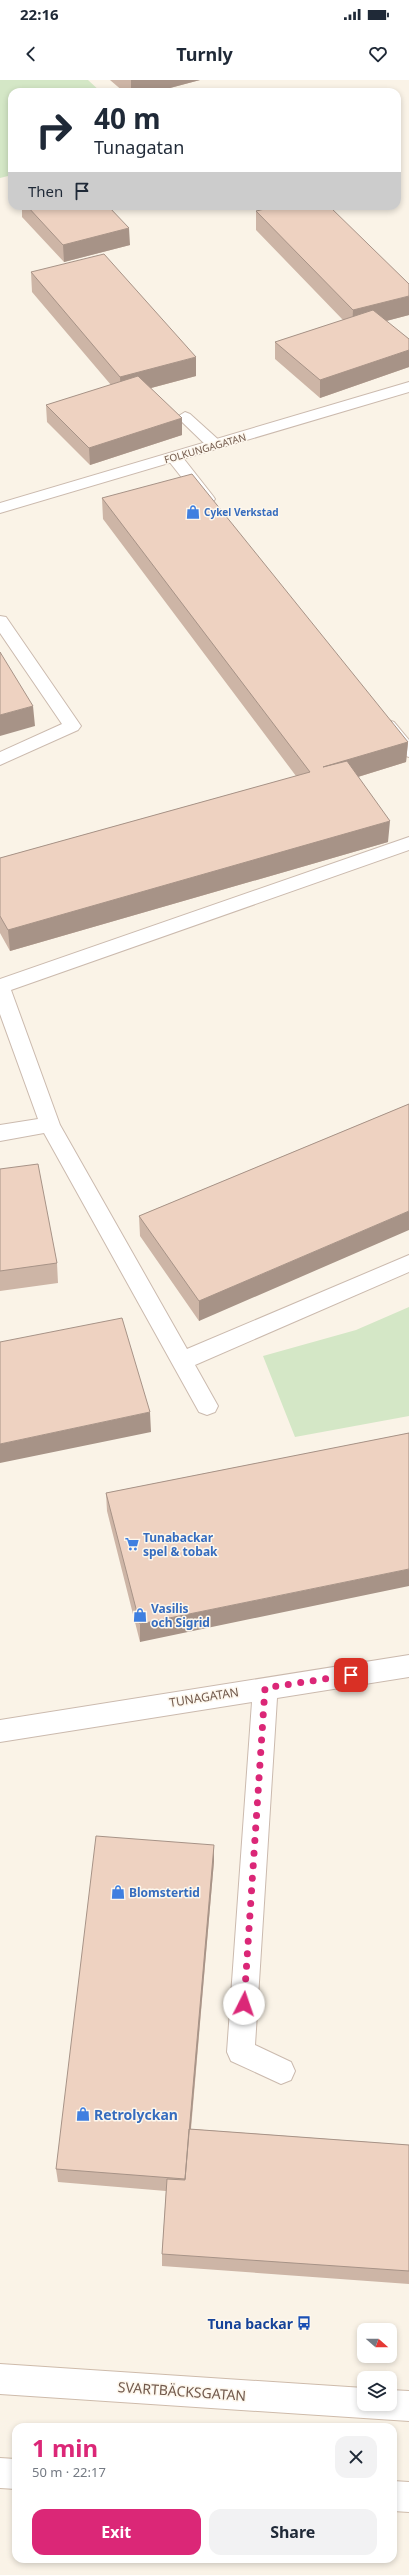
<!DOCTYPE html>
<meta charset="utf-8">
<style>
:root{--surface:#fff;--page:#f2f2f3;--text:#1f2937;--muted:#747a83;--accent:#db2777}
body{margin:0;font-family:"Noto Sans",sans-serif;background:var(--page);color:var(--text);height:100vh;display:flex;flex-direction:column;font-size:15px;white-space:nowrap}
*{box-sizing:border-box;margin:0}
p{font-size:13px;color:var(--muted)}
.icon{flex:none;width:22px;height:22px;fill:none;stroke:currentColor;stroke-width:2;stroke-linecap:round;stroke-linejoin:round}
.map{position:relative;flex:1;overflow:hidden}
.panel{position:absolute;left:12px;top:2343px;width:385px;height:140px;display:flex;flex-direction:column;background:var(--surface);border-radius:12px;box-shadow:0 2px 6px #0003}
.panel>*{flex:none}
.guide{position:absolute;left:8px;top:8px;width:393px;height:122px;border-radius:12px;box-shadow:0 2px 6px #0003;background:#fff;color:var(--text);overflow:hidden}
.needle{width:26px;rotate:110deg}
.controls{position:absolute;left:357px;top:2243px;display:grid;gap:8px}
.controls a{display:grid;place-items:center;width:40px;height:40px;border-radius:8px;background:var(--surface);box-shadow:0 2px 6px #0003;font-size:20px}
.pin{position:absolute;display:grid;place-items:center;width:34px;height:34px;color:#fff;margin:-17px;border-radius:8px;box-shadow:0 2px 6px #0006}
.me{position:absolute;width:44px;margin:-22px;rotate:4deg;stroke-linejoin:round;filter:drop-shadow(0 0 3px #0008)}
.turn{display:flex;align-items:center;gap:14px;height:84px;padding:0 20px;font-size:18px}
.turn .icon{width:52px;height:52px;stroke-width:2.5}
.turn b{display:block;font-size:28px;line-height:34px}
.then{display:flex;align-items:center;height:38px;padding:0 20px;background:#0003;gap:8px;font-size:15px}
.round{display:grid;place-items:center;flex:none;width:42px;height:42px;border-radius:12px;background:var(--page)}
.headline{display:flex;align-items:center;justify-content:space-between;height:68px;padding:0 20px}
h1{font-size:24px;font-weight:700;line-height:30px;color:var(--accent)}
.primary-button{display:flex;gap:8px;margin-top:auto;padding:8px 20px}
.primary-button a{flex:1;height:46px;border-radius:12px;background:var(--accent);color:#fff;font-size:16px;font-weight:700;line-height:46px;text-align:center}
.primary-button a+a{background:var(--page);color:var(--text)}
.status{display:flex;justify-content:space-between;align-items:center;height:28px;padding:0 20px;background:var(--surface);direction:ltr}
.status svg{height:11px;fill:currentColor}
header{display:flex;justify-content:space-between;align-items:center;height:52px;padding:0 20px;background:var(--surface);font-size:18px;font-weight:700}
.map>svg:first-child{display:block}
.green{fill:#d4e7c6}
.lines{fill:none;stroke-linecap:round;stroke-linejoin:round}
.lane-casing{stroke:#cbbaae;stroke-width:2}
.street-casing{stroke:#cbbaae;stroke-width:2}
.secondary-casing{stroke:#cebbab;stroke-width:2}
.lane{fill:#fff;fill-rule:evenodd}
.street{fill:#fff;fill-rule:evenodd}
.secondary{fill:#fff;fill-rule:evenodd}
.wall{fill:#cdb5a6}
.shaded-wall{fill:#a79387}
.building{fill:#eed2c1;stroke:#a79387}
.route{stroke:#db2777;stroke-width:7;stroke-dasharray:0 12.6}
.labels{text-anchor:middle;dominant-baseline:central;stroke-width:3;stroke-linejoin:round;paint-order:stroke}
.far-street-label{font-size:10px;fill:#725a4d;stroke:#fdf7ed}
.far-shop-label{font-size:10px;font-weight:bold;fill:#366cbe;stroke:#fdf7ed;text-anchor:start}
.shop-label{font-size:12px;font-weight:bold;fill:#366cbe;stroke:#fdf7ed;text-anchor:start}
.street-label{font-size:12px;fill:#725a4d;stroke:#fdf7ed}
.near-shop-label{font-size:14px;font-weight:bold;fill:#366cbe;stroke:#fdf7ed;text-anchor:start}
.near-transit-label{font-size:14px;font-weight:bold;fill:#164399;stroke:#fdf7ed;text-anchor:end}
.near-street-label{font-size:14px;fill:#725a4d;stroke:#fdf7ed}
</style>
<div class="status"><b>22:16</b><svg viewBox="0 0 49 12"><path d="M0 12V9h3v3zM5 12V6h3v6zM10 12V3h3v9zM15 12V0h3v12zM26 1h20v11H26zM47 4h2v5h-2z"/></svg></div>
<header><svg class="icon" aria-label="back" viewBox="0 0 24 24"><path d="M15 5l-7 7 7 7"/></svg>Turnly<svg class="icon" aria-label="heart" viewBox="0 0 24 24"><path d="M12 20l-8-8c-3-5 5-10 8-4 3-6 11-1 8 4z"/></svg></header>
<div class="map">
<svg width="409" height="2495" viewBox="0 0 409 2495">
<rect width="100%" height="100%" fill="#faf3e7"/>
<path class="green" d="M 0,0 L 88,0 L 101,12 L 12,12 L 12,95 L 0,98 Z
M 409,1227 L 409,1336 L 295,1357 L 263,1276 L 356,1250 Z"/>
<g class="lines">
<defs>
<path id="lane" d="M 185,332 L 190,334 L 221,362 L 223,365 L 221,368 L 209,368 L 180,340 L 177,337 Z
M 174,372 L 180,374 L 213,416 L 215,419 L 213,422 L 201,422 L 168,380 L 166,377 L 168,374 Z
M 0,536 L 6,537 L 81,646 L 78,650 L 0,685 L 0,672 L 62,644 L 0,553 Z
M 388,640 L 394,642 L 409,660 L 409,677 L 403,675 L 379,646 L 382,642 Z
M 409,757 L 409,770 L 11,910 L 60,1045 L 187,1269 L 409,1175 L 409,1192 L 195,1285 L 218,1326 L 215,1332 L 207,1335 L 199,1332 L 44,1053 L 0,1061 L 0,1045 L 38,1039 L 0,934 L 0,899 Z"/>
<path id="street" d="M 409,302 L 409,312 L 0,433 L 0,423 Z
M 409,1575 L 409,1597 L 277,1618 L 255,1965 L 291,1982 L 295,1991 L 291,2000 L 281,2004 L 231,1981 L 227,1972 L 252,1622 L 0,1662 L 0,1640 Z"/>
<path id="secondary" d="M 0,2284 L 364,2308 L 364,2324 L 390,2324 L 390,2310 L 409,2311 L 409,2341 L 0,2314 Z
M 0,2378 L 16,2379 L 16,2409 L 0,2408 Z
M 393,2401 L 409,2402 L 409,2432 L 393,2431 Z"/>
</defs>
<use href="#lane" class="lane-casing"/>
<use href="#street" class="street-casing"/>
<use href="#secondary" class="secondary-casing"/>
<use href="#lane" class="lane"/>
<use href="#street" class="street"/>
<use href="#secondary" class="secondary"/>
</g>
<path class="wall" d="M 110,0 L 200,0 L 155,12 L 124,12 Z
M 22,126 L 108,126 L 130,165 L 64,182 L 22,137 Z
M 274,126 L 329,126 L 409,235 L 386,241 L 409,259 L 409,287 L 320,318 L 275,279 L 275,262 L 343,240 L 256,150 L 256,131 L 275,127 Z
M 31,192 L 196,296 L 151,308 L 182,355 L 90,385 L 47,342 L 46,325 L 111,305 L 32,212 Z
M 102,418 L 408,662 L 406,682 L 358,697 L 388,762 L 10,871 L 0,853 L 0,778 L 296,696 L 103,439 Z
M 409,1024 L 199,1241 L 140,1156 L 139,1136 Z
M 0,1089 L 57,1183 L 58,1203 L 0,1211 Z
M 409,1353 L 140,1562 L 107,1431 L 106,1413 Z
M 214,1765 L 214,1781 L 191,2049 L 409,2065 L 409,2204 L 162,2186 L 162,2174 L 166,2111 L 58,2102 L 56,2089 Z"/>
<path class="shaded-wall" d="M 131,0 L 200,0 L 155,12 L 131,12 Z
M 129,148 L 130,165 L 64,182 L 63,165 Z
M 409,216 L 409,235 L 352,250 L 353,230 Z
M 409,270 L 409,287 L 320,318 L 320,300 Z
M 196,277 L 196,296 L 121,316 L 120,297 Z
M 182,338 L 182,355 L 90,385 L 89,368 Z
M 33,626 L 35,646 L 0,656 L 0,635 Z
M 408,662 L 406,682 L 322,708 L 323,687 Z
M 390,741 L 388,762 L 10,871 L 8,850 Z
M 409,1131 L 409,1150 L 199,1241 L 199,1221 Z
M 150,1332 L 151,1352 L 0,1383 L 0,1364 Z
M 409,1489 L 409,1506 L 140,1562 L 140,1544 Z
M 214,1765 L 214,1781 L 185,2113 L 185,2099 Z"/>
<path class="building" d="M 27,126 L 108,126 L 129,148 L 63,165 Z
M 278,126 L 329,126 L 409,204 L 409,216 L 353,230 L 256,131 Z
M 104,174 L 196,277 L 120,297 L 31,192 Z
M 373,230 L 409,259 L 409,270 L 320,300 L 275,262 Z
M 138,296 L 182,338 L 89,368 L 46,325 Z
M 192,394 L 408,662 L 323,687 L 347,681 L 390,741 L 8,850 L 0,836 L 0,778 L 310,692 L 102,418 Z
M 0,572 L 33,626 L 0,635 Z
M 409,1024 L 409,1131 L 199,1221 L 139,1136 Z
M 38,1084 L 57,1183 L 0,1191 L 0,1089 Z
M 122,1238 L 150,1332 L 0,1364 L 0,1262 Z
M 409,1353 L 409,1489 L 140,1544 L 106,1413 Z
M 96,1756 L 214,1765 L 185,2099 L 56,2089 Z
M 189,2049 L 409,2065 L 409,2191 L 162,2174 L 167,2099 L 185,2100 Z"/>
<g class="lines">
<path class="route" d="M 244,1924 L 265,1608 L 351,1595"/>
</g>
<defs>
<symbol id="shop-bare" viewBox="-9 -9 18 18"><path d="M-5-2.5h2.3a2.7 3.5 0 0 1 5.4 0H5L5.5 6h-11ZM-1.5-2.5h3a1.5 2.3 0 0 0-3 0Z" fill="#3f7fe0" stroke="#fdf7ed" stroke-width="2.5" paint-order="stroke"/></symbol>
<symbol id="supermarket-bare" viewBox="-9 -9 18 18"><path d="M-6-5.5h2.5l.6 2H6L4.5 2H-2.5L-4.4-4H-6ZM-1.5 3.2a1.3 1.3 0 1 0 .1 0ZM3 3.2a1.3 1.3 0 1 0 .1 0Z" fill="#3f7fe0" stroke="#fdf7ed" stroke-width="2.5" paint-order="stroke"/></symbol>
<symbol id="bus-bare" viewBox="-9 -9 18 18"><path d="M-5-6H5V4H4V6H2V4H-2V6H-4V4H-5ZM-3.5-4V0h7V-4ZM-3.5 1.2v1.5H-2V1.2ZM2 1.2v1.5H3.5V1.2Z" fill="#1a4fb4" stroke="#fdf7ed" stroke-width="2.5" paint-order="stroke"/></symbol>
</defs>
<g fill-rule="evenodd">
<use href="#shop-bare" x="183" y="422" width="20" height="20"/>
<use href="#supermarket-bare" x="122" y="1454" width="20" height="20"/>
<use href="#shop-bare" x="130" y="1525" width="20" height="20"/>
<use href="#shop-bare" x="108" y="1802" width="20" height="20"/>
<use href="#shop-bare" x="73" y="2024" width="20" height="20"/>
<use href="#bus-bare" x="294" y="2233" width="20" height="20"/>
</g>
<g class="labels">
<g class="far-street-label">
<text transform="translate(205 368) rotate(-16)">FOLKUNGAGATAN</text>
</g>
<g class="far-shop-label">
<text x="204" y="432">Cykel Verkstad</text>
</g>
<g class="shop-label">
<text x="143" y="1457">Tunabackar<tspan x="143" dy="14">spel &amp; tobak</tspan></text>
<text x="151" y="1528">Vasilis<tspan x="151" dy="14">och Sigrid</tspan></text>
<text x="129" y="1812">Blomstertid</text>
</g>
<g class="street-label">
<text transform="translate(204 1617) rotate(-9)">TUNAGATAN</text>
</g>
<g class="near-shop-label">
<text x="94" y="2034">Retrolyckan</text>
</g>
<g class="near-transit-label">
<text x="293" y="2243">Tuna backar</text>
</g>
<g class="near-street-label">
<text transform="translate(182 2311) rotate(4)">SVARTBÄCKSGATAN</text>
</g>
</g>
</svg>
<div class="controls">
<a><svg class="needle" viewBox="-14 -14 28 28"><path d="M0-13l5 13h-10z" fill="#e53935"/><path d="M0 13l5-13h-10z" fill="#747a83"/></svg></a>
<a><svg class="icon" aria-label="layers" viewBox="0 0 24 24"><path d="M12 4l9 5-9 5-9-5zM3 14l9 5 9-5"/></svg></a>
</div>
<div class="pin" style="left:351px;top:1595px;background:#d93025"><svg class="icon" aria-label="arrive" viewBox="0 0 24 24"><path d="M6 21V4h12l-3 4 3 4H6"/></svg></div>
<svg class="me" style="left:244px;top:1924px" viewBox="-20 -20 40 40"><circle r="19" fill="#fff"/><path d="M0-13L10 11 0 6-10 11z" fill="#db2777"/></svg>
<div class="guide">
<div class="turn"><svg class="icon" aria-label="right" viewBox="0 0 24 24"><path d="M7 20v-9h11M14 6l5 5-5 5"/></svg><div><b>40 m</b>Tunagatan</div></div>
<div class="then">Then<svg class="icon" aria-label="arrive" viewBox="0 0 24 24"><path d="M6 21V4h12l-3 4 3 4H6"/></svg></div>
</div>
<section class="panel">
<div class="headline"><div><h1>1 min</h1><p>50 m · 22:17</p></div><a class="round"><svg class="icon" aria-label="close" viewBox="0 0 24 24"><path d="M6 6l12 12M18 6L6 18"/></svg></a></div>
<div class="primary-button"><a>Exit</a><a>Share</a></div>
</section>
</div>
